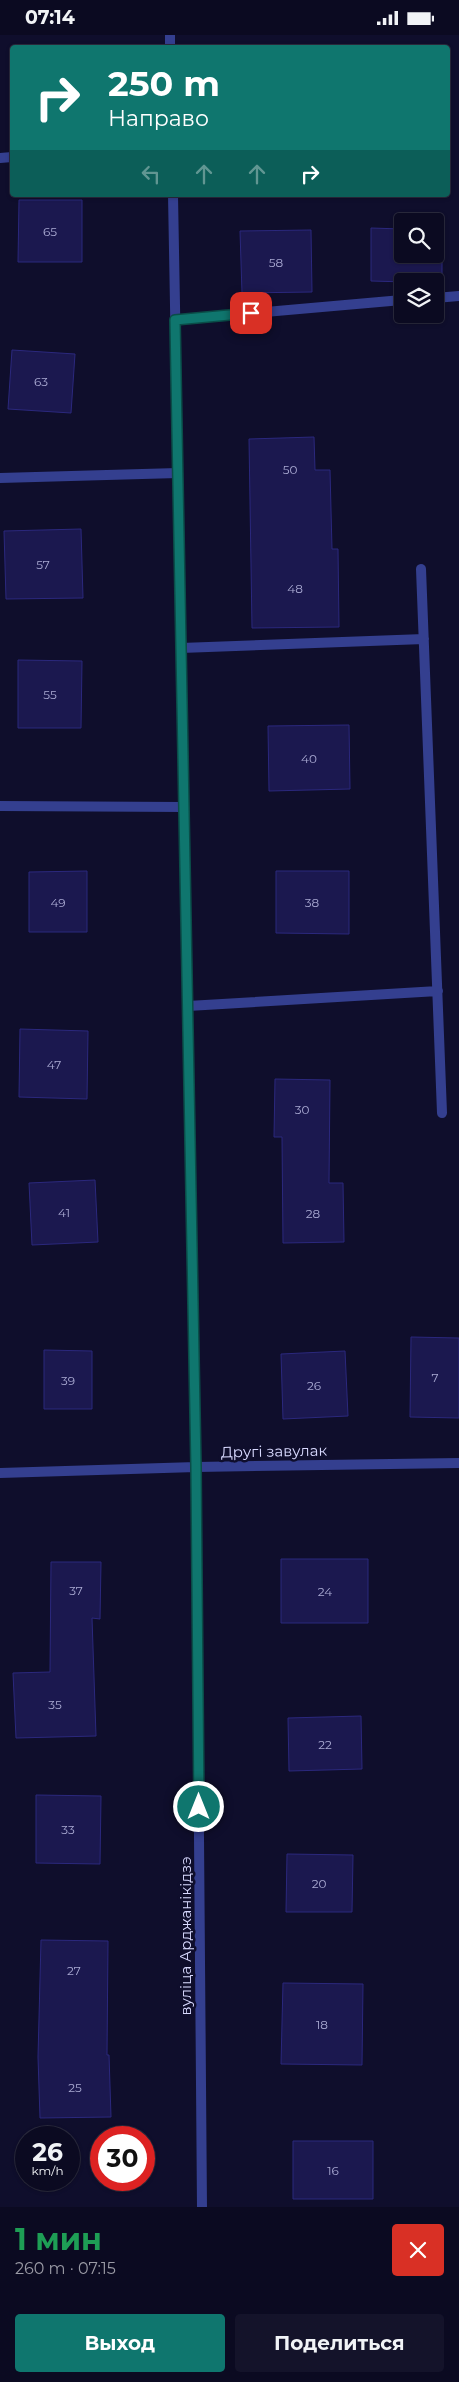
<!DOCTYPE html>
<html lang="ru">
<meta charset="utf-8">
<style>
:root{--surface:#0b0a21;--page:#14132a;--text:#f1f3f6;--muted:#9a9aa5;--line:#2b2b3f;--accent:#0f766e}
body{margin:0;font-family:Montserrat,sans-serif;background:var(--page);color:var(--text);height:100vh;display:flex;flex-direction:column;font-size:19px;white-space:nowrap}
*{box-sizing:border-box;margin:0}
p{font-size:16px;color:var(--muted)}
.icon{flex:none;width:28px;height:28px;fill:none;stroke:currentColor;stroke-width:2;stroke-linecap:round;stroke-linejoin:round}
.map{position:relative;height:2172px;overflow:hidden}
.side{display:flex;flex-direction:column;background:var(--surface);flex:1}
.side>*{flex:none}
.banner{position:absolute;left:10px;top:10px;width:440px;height:152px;border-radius:5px;box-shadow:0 1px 4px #0004,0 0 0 1px var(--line);background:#0f766e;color:#fff;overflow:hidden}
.tools{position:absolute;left:394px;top:178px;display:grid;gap:10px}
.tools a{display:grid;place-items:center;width:50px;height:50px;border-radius:5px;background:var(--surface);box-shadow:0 1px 4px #0004,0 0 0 1px var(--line);font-size:25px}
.speed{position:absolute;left:15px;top:2091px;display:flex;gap:10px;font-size:25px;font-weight:700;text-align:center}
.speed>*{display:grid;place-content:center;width:65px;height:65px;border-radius:50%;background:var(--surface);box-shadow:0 1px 4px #0004,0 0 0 1px var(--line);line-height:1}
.speed small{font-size:12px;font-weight:400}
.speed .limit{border:8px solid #d22;background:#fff;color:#111}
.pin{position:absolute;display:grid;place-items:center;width:42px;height:42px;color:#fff;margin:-21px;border-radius:10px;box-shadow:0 2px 8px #0006}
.me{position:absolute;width:55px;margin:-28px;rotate:0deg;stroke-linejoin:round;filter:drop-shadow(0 0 4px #0008)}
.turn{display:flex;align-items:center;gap:18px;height:105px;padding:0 15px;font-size:22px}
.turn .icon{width:65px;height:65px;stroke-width:2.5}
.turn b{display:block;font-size:35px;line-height:42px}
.lanes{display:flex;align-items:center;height:48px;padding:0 15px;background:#0003;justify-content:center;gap:25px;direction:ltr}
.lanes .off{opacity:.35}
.round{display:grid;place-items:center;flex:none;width:52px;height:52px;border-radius:5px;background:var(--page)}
.overview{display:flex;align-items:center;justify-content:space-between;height:85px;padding:0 15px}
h1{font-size:30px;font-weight:700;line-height:38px;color:#1e9e55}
.primary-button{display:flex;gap:10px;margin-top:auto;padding:10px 15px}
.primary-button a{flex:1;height:58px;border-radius:5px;background:var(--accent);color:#fff;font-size:20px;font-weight:700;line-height:58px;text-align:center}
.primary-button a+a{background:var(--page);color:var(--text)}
.status{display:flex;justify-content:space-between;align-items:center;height:35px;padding:0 25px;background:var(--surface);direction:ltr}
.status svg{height:14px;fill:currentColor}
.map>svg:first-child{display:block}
.building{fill:#1b184f;stroke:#2b287d}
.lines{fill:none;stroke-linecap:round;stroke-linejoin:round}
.service{stroke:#343f8f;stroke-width:10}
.minor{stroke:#343f8f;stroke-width:10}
.route-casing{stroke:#0a4d48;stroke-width:12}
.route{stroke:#0f766e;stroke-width:9}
.labels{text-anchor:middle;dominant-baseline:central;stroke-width:5;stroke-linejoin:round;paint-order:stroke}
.number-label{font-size:12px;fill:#aaaad3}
.street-label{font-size:15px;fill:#d9daff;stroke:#0f0e2c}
</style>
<div class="status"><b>07:14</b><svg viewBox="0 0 49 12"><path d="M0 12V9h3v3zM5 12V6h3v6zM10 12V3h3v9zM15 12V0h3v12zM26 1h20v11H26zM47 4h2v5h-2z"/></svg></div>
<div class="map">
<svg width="459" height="2172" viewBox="0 0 459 2172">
<rect width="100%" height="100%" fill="#0f0e2c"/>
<path class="building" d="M 19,165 L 82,165 L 82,227 L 18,227 Z
M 371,193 L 402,194 L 402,219 L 435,219 L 435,194 L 442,194 L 442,248 L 371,246 Z
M 311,195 L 312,257 L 242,258 L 240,196 Z
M 12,315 L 75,319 L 71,378 L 8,374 Z
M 314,402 L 315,435 L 330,435 L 332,514 L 338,514 L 339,592 L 252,593 L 249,404 Z
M 81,494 L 83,563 L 6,564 L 4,496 Z
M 18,625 L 82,626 L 81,693 L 18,693 Z
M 349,690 L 350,754 L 269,756 L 268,691 Z
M 87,836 L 87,897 L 29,897 L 29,837 Z
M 276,836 L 349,836 L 349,899 L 276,898 Z
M 20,994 L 88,996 L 87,1064 L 19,1062 Z
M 275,1044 L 330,1045 L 329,1148 L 343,1148 L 344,1207 L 283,1208 L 282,1102 L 274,1102 Z
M 95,1145 L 98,1207 L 32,1210 L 29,1148 Z
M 411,1302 L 459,1303 L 459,1383 L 410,1382 Z
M 44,1315 L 92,1316 L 92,1374 L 44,1374 Z
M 345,1316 L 348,1381 L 283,1384 L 281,1319 Z
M 281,1524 L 368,1524 L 368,1588 L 281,1588 Z
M 51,1527 L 101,1527 L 100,1584 L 92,1583 L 96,1701 L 16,1703 L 13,1638 L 50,1637 Z
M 361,1681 L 362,1734 L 289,1736 L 288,1683 Z
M 36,1760 L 101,1761 L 100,1829 L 36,1828 Z
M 287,1819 L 353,1820 L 352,1877 L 286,1877 Z
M 41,1905 L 108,1906 L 107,2020 L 109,2020 L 111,2082 L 40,2083 L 38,2022 Z
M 283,1948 L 363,1949 L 362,2030 L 281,2029 Z
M 293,2106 L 373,2106 L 373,2164 L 293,2164 Z"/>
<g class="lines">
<path class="service" d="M 0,123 L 12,122
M 435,263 L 459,261
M 175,285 L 402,265
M 0,443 L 178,438
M 421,534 L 442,1078
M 181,613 L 424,604
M 0,771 L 184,772
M 188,971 L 438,956"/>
<path class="minor" d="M 170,0 L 170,12
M 173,160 L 196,1432 L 202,2172
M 0,1438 L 196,1432 L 459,1428"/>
</g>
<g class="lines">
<defs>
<path id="route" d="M 199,1772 L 196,1432 L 175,285 L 251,278"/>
</defs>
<use href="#route" class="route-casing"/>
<use href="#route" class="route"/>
</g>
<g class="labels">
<g class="number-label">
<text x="50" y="196">65</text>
<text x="276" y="227">58</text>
<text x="41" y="346">63</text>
<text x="290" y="434">50</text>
<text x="43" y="529">57</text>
<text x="295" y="553">48</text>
<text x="50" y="659">55</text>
<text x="309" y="723">40</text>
<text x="58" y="867">49</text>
<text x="312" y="867">38</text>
<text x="54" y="1029">47</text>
<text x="302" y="1074">30</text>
<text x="64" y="1177">41</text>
<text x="313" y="1178">28</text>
<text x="435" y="1342">7</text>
<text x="68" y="1345">39</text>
<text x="314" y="1350">26</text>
<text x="76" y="1555">37</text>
<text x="325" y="1556">24</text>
<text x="55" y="1669">35</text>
<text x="325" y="1709">22</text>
<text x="68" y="1794">33</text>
<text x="319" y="1848">20</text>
<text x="74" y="1935">27</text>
<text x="322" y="1989">18</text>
<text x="75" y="2052">25</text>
<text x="333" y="2135">16</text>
</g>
<g class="street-label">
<text transform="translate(274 1416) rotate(-1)">Другі завулак</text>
<text transform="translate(185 1901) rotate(-90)">вуліца Арджанікідзэ</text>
</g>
</g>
</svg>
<div class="tools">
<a><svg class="icon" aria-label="search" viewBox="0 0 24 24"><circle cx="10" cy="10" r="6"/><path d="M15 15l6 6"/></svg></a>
<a><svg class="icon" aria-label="layers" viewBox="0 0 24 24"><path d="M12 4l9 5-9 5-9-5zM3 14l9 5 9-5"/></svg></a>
</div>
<div class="speed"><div>26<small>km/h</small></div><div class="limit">30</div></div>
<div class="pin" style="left:251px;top:278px;background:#d93025"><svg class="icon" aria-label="arrive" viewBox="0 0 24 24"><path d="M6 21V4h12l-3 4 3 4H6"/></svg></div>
<svg class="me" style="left:199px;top:1772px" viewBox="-20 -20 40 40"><circle r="17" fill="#0f766e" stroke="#fff" stroke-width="3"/><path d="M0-11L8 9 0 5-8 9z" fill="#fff"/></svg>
<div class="banner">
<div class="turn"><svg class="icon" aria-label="right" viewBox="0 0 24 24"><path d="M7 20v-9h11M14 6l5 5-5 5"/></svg><div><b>250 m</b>Направо</div></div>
<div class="lanes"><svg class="icon off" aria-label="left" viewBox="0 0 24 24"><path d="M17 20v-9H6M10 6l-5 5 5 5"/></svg><svg class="icon off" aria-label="ahead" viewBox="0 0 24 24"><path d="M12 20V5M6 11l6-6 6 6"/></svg><svg class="icon off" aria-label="ahead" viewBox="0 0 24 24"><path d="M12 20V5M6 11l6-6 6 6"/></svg><svg class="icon" aria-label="right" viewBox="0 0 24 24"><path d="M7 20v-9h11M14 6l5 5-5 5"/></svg></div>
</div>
</div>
<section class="side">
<div class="overview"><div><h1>1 мин</h1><p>260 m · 07:15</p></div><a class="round" style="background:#d93025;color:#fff"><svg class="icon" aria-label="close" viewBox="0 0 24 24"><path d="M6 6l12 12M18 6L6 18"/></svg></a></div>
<div class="primary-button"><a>Выход</a><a>Поделиться</a></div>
</section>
